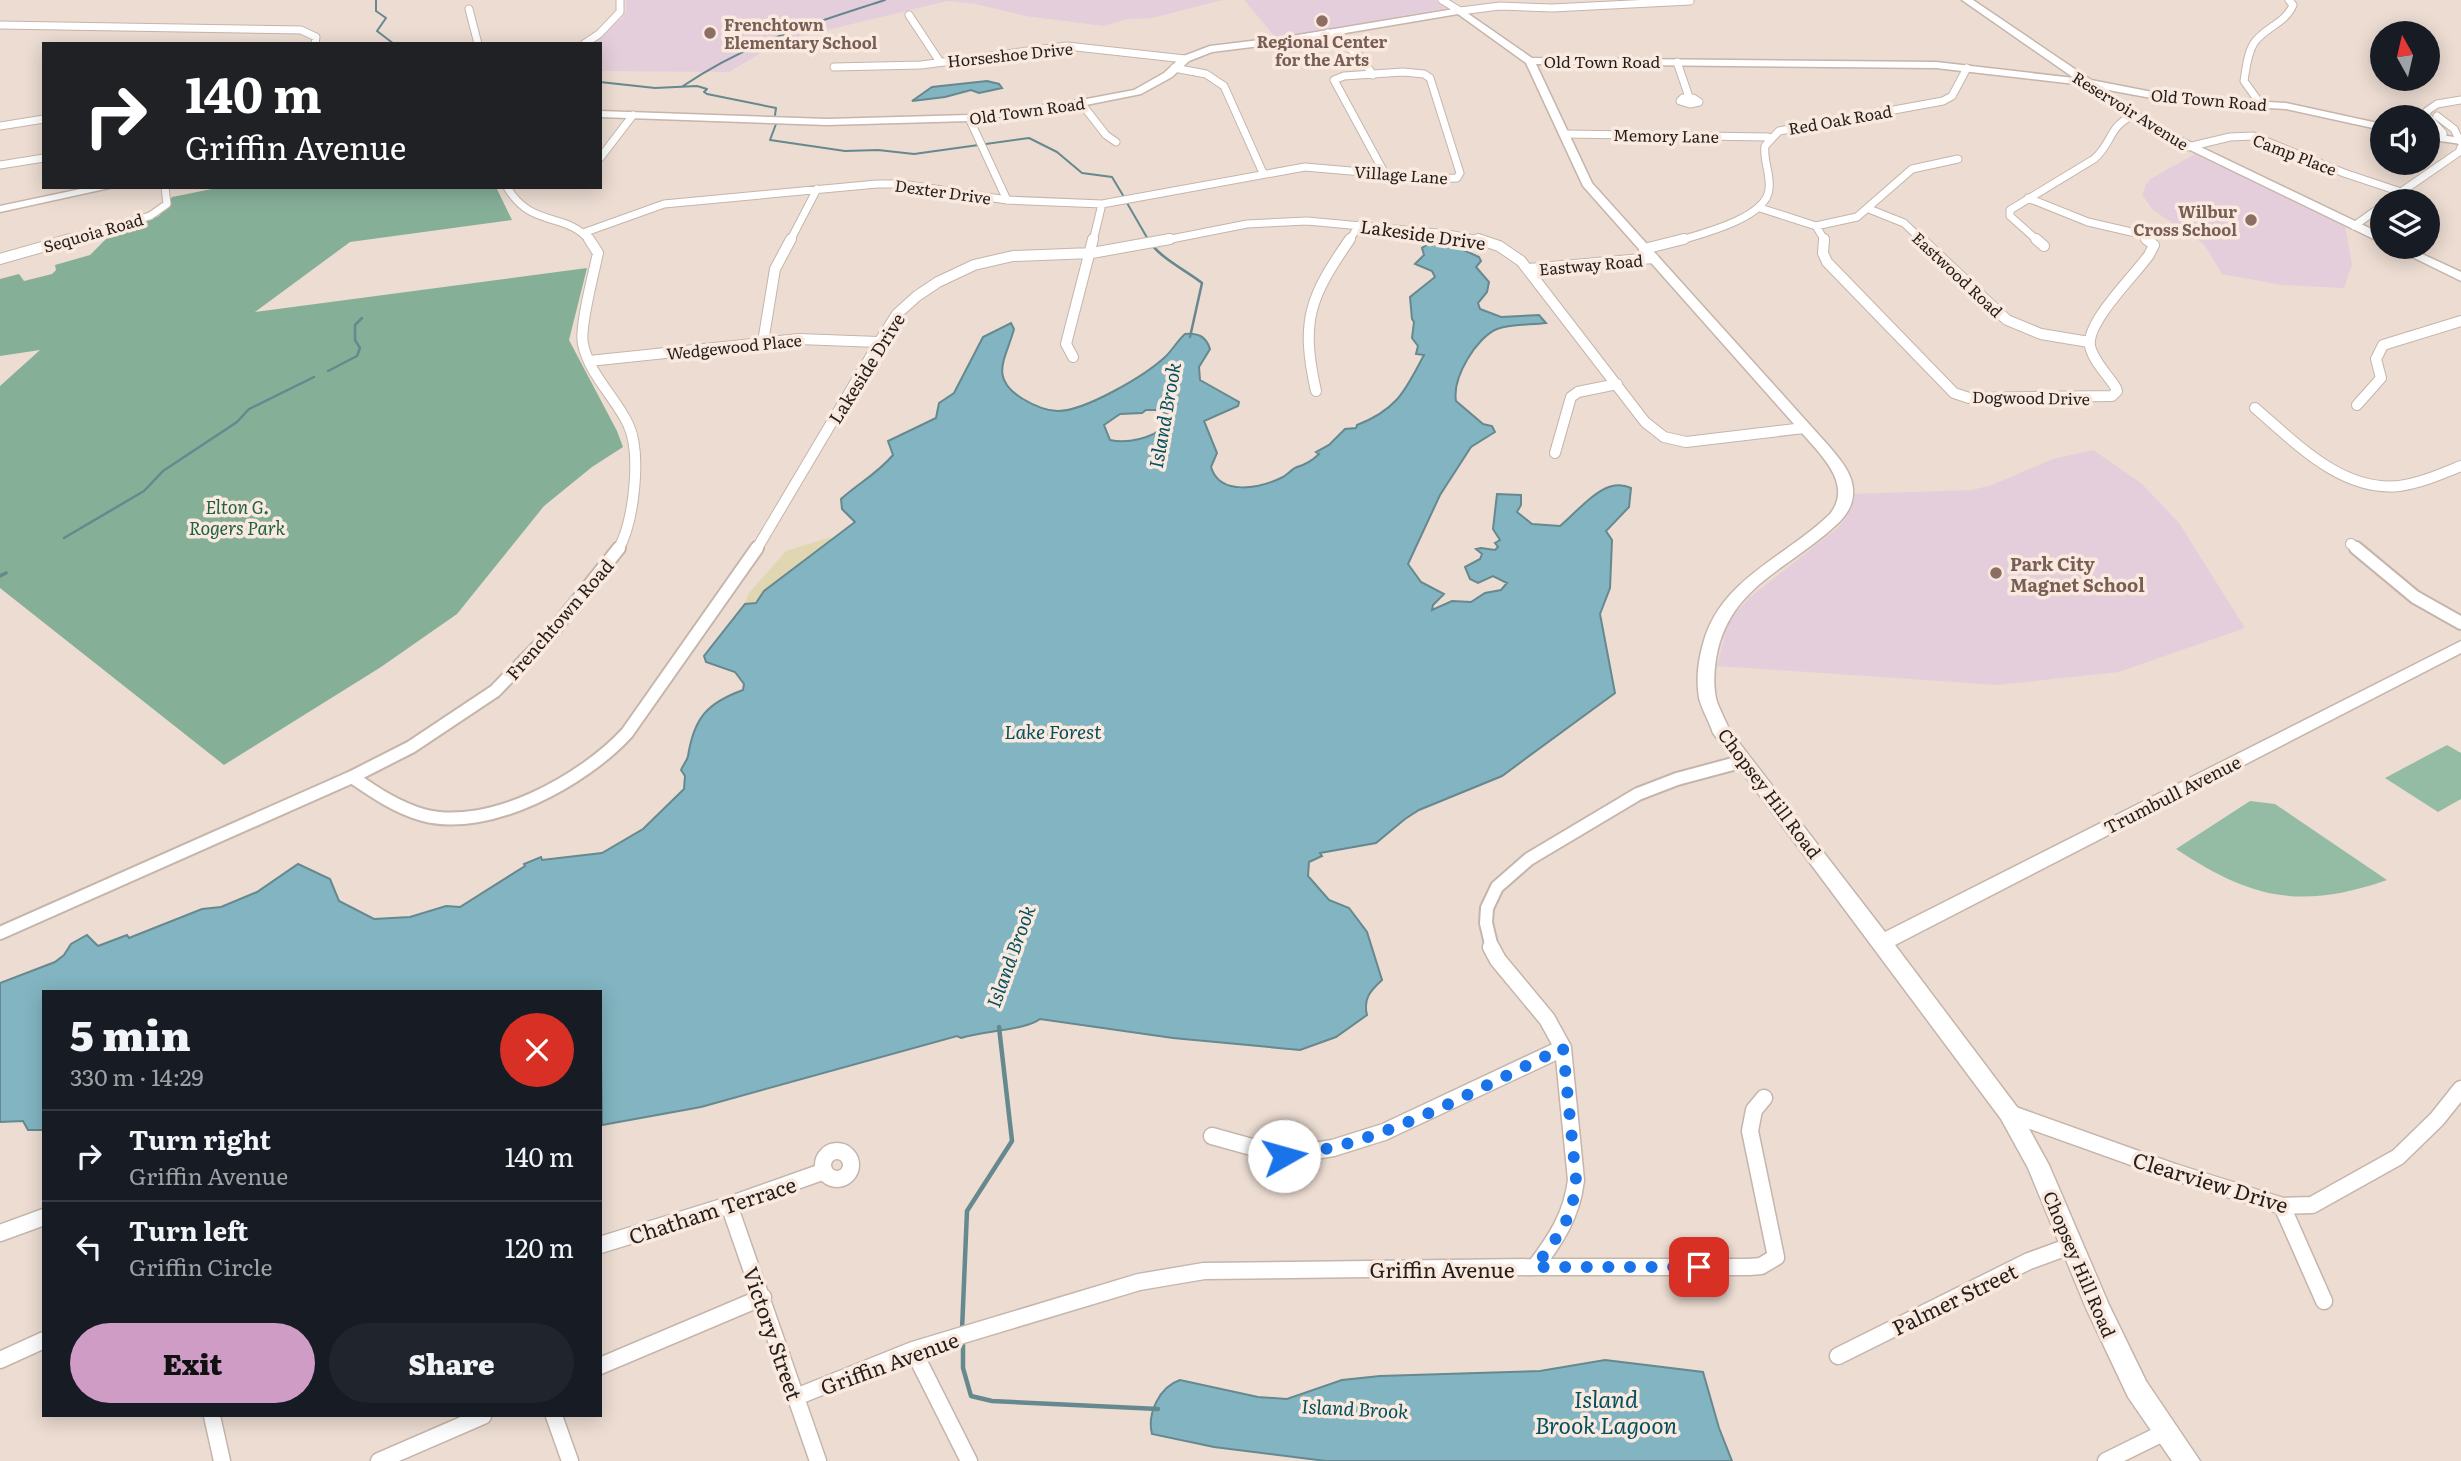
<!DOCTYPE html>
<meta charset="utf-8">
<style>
:root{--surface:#171b24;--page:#20242c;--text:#f1f3f6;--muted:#9ea1a6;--line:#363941;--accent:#cf9cc6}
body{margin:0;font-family:Literata,serif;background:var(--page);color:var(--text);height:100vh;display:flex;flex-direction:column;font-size:26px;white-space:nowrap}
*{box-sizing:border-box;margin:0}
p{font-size:23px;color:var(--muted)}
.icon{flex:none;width:38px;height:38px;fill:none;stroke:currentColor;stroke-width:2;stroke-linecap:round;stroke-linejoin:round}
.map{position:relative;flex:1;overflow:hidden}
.details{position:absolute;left:42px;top:990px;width:560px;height:427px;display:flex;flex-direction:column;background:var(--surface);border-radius:0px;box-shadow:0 4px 18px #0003}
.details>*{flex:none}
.guide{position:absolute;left:42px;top:42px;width:560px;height:147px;border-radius:0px;box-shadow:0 4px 18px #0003;background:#202124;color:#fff;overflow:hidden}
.needle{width:46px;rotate:352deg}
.fabs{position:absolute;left:2370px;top:21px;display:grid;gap:14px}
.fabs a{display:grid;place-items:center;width:70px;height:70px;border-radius:50%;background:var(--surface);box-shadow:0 4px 18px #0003;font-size:35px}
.pin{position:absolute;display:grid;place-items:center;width:60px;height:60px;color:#fff;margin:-30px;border-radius:14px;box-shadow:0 4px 10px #0006}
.me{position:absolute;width:77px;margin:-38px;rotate:83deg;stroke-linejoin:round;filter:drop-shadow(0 0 5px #0008)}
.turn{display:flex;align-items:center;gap:24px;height:147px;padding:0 28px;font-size:32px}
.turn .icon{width:91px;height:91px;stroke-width:2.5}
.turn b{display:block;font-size:49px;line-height:60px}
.round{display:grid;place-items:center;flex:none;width:74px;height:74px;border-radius:37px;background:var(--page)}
.summary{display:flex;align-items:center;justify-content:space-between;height:119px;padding:0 28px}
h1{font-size:42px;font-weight:800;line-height:52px}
.button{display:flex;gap:14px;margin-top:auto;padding:14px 28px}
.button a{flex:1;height:80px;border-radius:42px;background:var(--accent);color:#111;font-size:28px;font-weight:800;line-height:80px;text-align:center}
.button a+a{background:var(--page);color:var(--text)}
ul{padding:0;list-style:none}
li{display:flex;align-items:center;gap:21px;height:91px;padding:0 28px;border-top:2px solid var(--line)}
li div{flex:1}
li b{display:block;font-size:26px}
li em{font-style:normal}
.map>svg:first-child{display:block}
.education{fill:#e5cedb}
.green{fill:#94bca5}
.forest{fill:#86af98}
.sand{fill:#e0d6b1}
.water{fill:#82b5c1;stroke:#66888f;stroke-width:2;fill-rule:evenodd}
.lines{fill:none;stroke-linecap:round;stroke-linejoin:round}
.stream-far3{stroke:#66888f;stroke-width:2}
.stream-far2{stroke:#66888f;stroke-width:2.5}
.stream-far1{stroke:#66888f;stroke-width:3.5}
.stream{stroke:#66888f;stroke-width:4.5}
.street-far3-casing{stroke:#c5b5ab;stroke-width:9}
.street-far2-casing{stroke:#c5b5ab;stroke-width:12}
.street-far1-casing{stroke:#c5b5ab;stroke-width:16}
.street-casing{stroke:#c5b5ab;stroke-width:19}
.secondary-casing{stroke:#c5b5ab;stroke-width:3}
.street-far3{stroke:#fff;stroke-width:7}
.street-far2{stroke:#fff;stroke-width:10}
.street-far1{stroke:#fff;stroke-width:12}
.street{stroke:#fff;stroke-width:16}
.secondary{fill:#fff;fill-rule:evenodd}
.route{stroke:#1a73e8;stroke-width:12;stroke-dasharray:0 21.6}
.education-dot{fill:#8d6e63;stroke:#fae9df;stroke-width:2.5}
.labels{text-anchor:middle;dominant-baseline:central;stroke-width:7;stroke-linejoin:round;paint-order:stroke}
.far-education-label{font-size:16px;font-weight:bold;fill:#785e54;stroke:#fae9df;text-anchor:start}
.far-street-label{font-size:16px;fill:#241e1b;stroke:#fae9df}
.street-label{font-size:18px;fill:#241e1b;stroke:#fae9df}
.park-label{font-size:18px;font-style:italic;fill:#1d6242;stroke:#fae9df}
.education-label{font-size:18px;font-weight:bold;fill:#785e54;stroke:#fae9df;text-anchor:start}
.water-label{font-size:19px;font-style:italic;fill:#03505e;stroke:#fae9df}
.near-street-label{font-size:21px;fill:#241e1b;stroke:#fae9df}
.near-water-label{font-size:23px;font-style:italic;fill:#03505e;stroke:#fae9df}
</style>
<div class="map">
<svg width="2461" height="1461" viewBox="0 0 2461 1461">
<rect width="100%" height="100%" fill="#ecdcd2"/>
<path class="education" d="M 626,0 L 1223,0 L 1152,18 L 1127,19 L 1104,26 L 1025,16 L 976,4 L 948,1 L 781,41 L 729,72 L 600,71 L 600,44 L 591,44 L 622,18 L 626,12 Z
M 1244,0 L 1435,0 L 1447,8 L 1276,38 Z
M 2195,154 L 2345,225 L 2352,265 L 2344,288 L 2282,285 L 2222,274 L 2204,244 L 2153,210 L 2142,195 L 2146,184 L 2152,178 Z
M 2093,450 L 2141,483 L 2179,523 L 2245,628 L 2119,672 L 1998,685 L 1717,666 L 1726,630 L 1732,617 L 1750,597 L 1838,528 L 1849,512 L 1853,494 L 1972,490 L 1992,485 L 2053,459 Z"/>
<path class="green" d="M 2447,745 L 2461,753 L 2461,799 L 2438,812 L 2385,778 Z
M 2250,801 L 2275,804 L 2387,880 C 2301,910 2251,899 2176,849 Z"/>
<path class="forest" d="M 222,187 L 496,187 L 512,220 L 350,242 L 255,312 L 587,268 L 569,340 L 617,431 L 623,447 L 592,467 L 544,506 L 457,614 L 381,667 L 224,765 L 0,588 L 0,386 L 40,350 L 0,356 L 0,279 L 19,274 L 24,281 L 52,274 L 56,270 L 55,265 L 90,255 L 114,231 L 159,216 L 172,197 Z"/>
<path class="sand" d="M 828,538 L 834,538 L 764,591 L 756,603 L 745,604 L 748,594 L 786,551 Z"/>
<path class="water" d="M 987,81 L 999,84 L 1002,88 L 979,93 L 971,90 L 945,97 L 912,101 L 932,87 Z
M 1437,238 L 1479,257 L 1481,261 L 1476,267 L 1489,282 L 1487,292 L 1478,303 L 1480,309 L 1501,317 L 1539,315 L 1546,323 C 1531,325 1510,324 1497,329 C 1477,337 1452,377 1456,401 L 1483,424 L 1492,426 L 1495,432 L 1471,447 L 1440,495 L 1408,564 L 1421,582 L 1444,594 L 1433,605 L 1432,610 L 1452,601 L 1471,602 L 1485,593 L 1501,590 L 1507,583 L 1493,576 L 1478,583 L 1470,579 L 1465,567 L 1480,559 L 1482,554 L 1476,549 L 1481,548 L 1495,550 L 1498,547 L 1495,543 L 1500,540 L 1493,529 L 1497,494 L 1521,495 L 1521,505 L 1517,512 L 1532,524 L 1560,526 C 1580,510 1604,475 1631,488 L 1629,507 L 1606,531 L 1612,540 L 1610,588 L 1600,614 L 1615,693 L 1502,776 L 1419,810 L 1405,819 L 1376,843 L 1320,853 L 1322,856 L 1309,862 L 1308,876 L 1329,900 L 1349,908 L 1367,932 L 1382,980 C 1370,991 1363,999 1367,1015 L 1336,1037 L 1300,1050 L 1173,1038 L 1040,1019 C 1026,1030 983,1031 961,1038 L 957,1036 L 701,1107 L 602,1125 L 600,992 L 44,992 L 44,1130 L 28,1130 L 23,1121 L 0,1122 L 0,983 L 55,962 L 64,955 L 71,944 L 87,935 L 98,946 L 127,935 L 129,938 L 134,936 L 202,909 L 221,907 L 257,892 L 298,864 L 330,879 L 339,901 L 374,919 L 410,917 L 446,906 L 460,907 L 525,866 L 524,864 L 541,857 L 542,860 L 602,853 L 643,829 L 684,789 L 685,776 L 681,770 C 683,765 687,761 688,756 C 694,718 707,703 743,690 L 744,684 L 735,672 L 706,662 L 704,656 L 745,604 L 756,603 L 764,591 L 855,522 L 842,509 L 841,499 C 859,483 878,473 893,455 L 888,441 L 936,418 L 939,403 L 954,393 L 983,337 L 1011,323 L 1014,329 C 1006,359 988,378 1023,399 C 1033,405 1047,411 1058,411 C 1085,411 1144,376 1164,358 C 1172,351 1177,341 1185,334 C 1198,333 1206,336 1210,349 L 1199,367 L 1200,380 L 1239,402 L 1238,406 L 1204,421 L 1217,453 L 1211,467 C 1220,497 1261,488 1283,477 C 1288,474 1292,469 1297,467 C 1304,465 1313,460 1319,454 L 1316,452 L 1329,445 L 1345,429 L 1356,428 L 1357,425 C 1399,409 1406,388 1424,355 L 1416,354 L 1418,346 L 1412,338 L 1414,322 L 1412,319 L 1410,297 L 1435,277 L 1432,271 L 1415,264 L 1424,255 L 1422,248 ZM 1146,410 L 1160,410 L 1171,417 L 1166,420 L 1165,426 C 1153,438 1127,444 1110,440 L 1104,425 L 1120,414 L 1142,413 Z
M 1605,1360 L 1703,1372 L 1719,1428 L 1732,1461 L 1326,1461 L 1214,1447 L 1152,1434 C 1147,1414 1159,1387 1180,1380 L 1258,1397 L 1287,1399 L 1342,1380 L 1380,1376 L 1540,1371 Z"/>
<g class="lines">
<path class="stream-far3" d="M 376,0 L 376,11 L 386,18 L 377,31 L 394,44
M 600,82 L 655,88 L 697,86 L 707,89 L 704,92 L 707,94 L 776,108 L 775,115
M 683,86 C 748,42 811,24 885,0
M 776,124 L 770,140 L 845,151 L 878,150 L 914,154 L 1029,138 L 1057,152 L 1082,173 L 1112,177 L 1124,197
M 1127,203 L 1149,241"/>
<path class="stream-far2" d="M 1148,239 C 1159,258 1184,269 1202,283 L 1190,337
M 328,371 L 357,356 L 360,348 L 355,340 L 355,325 L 362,318
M 64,538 L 144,491 L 163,471 L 237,422 L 249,409 L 314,377"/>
<path class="stream-far1" d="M 0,576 L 6,573"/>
<path class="stream" d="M 962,1330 L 967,1211 L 1012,1141 L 999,1027
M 963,1341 L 963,1368 L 971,1396 L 992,1401 L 1158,1409"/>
<defs>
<path id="street-far3" d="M 1442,0 L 1460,11 L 1500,6 L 1552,8 L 1690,1
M 469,9 L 478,44
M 909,15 L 940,62
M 0,25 L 301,30 L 316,37 L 315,44
M 1328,33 L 1360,56 L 1373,75
M 584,44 L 599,34 L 620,12 L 620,0
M 1677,62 L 1689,97
M 834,67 L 921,65 L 1067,46 L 1185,59
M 1174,68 L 1206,74 L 1224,86 L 1263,173
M 1403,72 L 1424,74 L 1430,78 L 1460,173 L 1457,178 L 1436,179 L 1385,174 L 1334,80 L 1344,76 Z
M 1683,98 L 1693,98 L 1699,102 L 1690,104 L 1680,101 Z
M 2257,99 L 2244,81 C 2246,69 2247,54 2254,43 C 2265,27 2285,24 2293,5 L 2289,0
M 1081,103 L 1106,135 L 1116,142
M 2437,116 L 2454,129 L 2460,141
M 969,118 L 1007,200
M 0,126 L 44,119
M 1565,134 L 1768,137
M 2443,138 L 2443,133 L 2426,115 L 2427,111 L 2437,104 L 2461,100
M 2188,147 L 2230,137 L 2253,136 L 2344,173 L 2401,192
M 600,158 L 633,115
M 0,165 L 44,158
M 507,187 C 531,229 566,211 590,241
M 2028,198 L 2088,222 L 2140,234 L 2149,241
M 2388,201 L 2459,152 L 2461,147
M 1760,208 L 1816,226 L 1825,241
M 1869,209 L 1904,223 L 1923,241
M 1816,226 L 1857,217 L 1912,169 L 1958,159
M 2354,226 L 2382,206
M 583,233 L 664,204 L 877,184 L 902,184 L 1007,200 L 1102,204 L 1305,167 L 1385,174
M 63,241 L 150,216 L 167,204 L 165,187
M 790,241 L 817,189
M 1093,241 L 1102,204
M 1161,241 L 1247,224 L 1307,221 L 1448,234 L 1484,241
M 1349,241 L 1359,225
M 1678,241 C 1701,234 1767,218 1769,189 C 1771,174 1763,161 1765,146 L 1779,131 L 1943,101 L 1952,96 L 1967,68
M 2038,241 L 2010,216 L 2010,210 L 2094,159 C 2113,143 2108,126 2134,115"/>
<path id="street-far2" d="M 589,239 L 598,253 C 594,272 579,328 583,344 C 589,374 615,397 628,424 C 642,453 634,522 618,550
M 1478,239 L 1499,246 L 1521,261 L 1645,422 L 1664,437 L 1686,442 L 1804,428
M 1824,239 L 1823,253 L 1827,262 L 1954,393 L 1969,398 L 2112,396 L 2117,391 L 2116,388 C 2108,375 2093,361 2090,346 C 2086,322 2135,275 2149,255 L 2154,245 L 2146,239
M 1921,239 L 2007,320 L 2041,334 L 2089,342
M 2036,239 L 2044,246
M 1644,249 L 1684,239
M 0,259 L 70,239
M 1529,269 L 1653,258
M 763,342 L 775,269 L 791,239
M 1073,357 L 1066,344 L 1093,239
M 589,361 L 799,339 L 878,342
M 1316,391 C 1300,320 1310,297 1350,239
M 2357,405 L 2381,378 L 2376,359 L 2383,345 L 2461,321
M 2255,408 C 2295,442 2341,492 2399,486 C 2421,483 2441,474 2461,466
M 1555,453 L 1571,397 L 1578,392 L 1617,384
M 2351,544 L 2358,550
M 756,550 L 880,341 L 897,314 L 917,296 L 938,282 L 974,265 L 1013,256 L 1092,253 L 1170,239"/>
<path id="street-far1" d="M 2356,548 L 2415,597 L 2461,623
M 352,777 C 374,792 397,808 423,815 C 489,833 584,780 627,733 L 757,548
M 0,933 L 352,777 L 411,747 L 495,691 L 553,631 L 619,548
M 1492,948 L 1486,923 L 1487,908 L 1497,887 L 1529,859 L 1638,794 L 1677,779 L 1744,761"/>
<path id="street" d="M 2009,1113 L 2174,1172 L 2282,1206 L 2312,1205 L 2398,1157 L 2437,1119 L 2461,1089
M 1212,1136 L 1284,1156 L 1333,1148 L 1384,1132 L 1563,1048
M823 1165a14 14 0 1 1 28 0a14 14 0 1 1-28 0Z
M 729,1205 L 818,1461
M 2282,1206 L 2324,1301
M 0,1233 L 44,1217
M 600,1245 L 729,1205 L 822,1172
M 1535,1267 L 1749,1267 L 1761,1266 L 1776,1257 L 1750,1131 L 1754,1110 L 1764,1098
M 913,1350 L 969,1461
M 1838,1356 L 2029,1261 L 2073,1245
M 0,1360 L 44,1340
M 600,1366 L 763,1297
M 796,1397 L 913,1350 L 1139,1282 L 1204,1271 L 1535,1267 C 1556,1239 1572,1215 1576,1180 L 1563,1048 L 1547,1019 L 1498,960 L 1491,947
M 212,1416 L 222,1461
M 554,1416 L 570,1461
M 379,1461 L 483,1416
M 2106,1461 L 2165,1432"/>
<path id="secondary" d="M 1962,0 L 1973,0 L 2091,80 L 2178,97 L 2286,103 L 2382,124 L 2382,130 L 2286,109 L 2178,103 L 2103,89 L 2159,127 L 2382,234 L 2382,243 L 2151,131 L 2084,85 L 1936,68 L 1536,64 L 1592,183 L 1827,444 C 1839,458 1855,475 1853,495 C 1852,512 1838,524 1826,534 C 1779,573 1727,592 1716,659 C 1714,673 1713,688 1717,702 C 1721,712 1726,722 1730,731 L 1885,932 L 2461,641 L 2461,653 L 1895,945 L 2017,1107 L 2049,1165 L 2109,1305 L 2146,1381 L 2200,1461 L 2172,1461 L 2128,1397 L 2086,1308 L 2028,1168 L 2001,1119 L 1713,733 C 1709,721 1702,710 1699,698 C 1696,680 1698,661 1703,644 C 1720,579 1786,557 1830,514 C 1848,491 1833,469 1817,450 L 1583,186 L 1526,63 L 1458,14 L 1292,42 L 1212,52 L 1189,61 L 1172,77 L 1141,94 L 1081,106 L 969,121 L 827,125 L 600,117 L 600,111 L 827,119 L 969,115 L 1081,100 L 1134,90 L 1164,73 L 1181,57 L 1210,46 L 1292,36 L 1460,8 L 1532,58 L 1936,62 L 2074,78 Z
M 2427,133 L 2461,138 L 2461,144 L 2427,139 Z
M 90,187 L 114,187 L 0,212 L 0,206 Z
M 2392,247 L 2407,247 L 2461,272 L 2461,281 Z"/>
</defs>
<use href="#street-far3" class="street-far3-casing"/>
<use href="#street-far2" class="street-far2-casing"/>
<use href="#street-far1" class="street-far1-casing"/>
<use href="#street" class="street-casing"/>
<use href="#secondary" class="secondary-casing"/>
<use href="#street-far3" class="street-far3"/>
<use href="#street-far2" class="street-far2"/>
<use href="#street-far1" class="street-far1"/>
<use href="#street" class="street"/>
<use href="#secondary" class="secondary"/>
</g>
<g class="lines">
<path class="route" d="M 1284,1156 C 1382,1146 1475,1089 1563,1048 L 1576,1180 C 1573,1220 1558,1236 1535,1267 L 1699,1267"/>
</g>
<g class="education-dot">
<circle cx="1322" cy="21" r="7"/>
<circle cx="710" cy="33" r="7"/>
<circle cx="2251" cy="220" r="7"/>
<circle cx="1996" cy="573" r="7"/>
</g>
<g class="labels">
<g class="far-education-label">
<text x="724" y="24">Frenchtown<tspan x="724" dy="18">Elementary School</tspan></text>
<text x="1322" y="41" text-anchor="middle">Regional Center<tspan x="1322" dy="18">for the Arts</tspan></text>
<text x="2237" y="211" text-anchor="end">Wilbur<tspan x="2237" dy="18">Cross School</tspan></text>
</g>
<g class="far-street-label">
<text transform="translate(1010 54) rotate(-6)">Horseshoe Drive</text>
<text x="1602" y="61">Old Town Road</text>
<text transform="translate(2209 99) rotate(5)">Old Town Road</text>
<text transform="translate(1027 110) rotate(-8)">Old Town Road</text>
<text transform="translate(2131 110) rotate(32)">Reservoir Avenue</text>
<text transform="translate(1840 119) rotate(-10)">Red Oak Road</text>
<text transform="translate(1666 135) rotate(1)">Memory Lane</text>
<text transform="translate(2295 154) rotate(21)">Camp Place</text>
<text transform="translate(1401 174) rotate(4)">Village Lane</text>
<text transform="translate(943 191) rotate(8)">Dexter Drive</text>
<text transform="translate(93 232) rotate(-16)">Sequoia Road</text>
<text transform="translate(1591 264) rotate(-5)">Eastway Road</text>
<text transform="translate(1958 274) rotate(43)">Eastwood Road</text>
<text transform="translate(734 346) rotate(-6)">Wedgewood Place</text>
<text transform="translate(2031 397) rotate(1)">Dogwood Drive</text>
</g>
<g class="street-label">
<text transform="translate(1423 234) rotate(8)">Lakeside Drive</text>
<text transform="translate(866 368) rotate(-58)">Lakeside Drive</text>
<text transform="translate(559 619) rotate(-49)">Frenchtown Road</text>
<text transform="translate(1770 793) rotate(53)">Chopsey Hill Road</text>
<text transform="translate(2172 794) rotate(-27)">Trumbull Avenue</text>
<text transform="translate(2080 1264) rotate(67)">Chopsey Hill Road</text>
</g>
<g class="park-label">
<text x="237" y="506">Elton G.<tspan x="237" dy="21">Rogers Park</tspan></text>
</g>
<g class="education-label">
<text x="2010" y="563">Park City<tspan x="2010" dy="21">Magnet School</tspan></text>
</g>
<g class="water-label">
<text transform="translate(1164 415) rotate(-80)">Island Brook</text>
<text x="1053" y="731">Lake Forest</text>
<text transform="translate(1010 956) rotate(-70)">Island Brook</text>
<text transform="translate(1355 1408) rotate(3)">Island Brook</text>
</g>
<g class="near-street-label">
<text transform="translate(2211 1181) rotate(17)">Clearview Drive</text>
<text transform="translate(712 1209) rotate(-18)">Chatham Terrace</text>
<text x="1442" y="1268">Griffin Avenue</text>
<text transform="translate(1954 1298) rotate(-26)">Palmer Street</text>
<text transform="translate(774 1333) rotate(71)">Victory Street</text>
<text transform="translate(889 1362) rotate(-20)">Griffin Avenue</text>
</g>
<g class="near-water-label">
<text x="1606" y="1398">Island<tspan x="1606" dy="26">Brook Lagoon</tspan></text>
</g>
</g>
</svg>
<div class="fabs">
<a><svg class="needle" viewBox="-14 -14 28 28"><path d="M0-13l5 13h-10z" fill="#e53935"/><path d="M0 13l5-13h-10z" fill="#9ea1a6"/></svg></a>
<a><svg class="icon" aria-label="sound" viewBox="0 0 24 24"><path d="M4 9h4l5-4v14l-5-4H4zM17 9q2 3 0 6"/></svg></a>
<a><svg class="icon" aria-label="layers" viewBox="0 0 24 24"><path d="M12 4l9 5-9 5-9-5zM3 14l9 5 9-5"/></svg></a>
</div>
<div class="pin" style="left:1699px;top:1267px;background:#d93025"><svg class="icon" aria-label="arrive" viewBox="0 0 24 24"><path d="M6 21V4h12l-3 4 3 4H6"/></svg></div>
<svg class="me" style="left:1284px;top:1156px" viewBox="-20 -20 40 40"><circle r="19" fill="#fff"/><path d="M0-13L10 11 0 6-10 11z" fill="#1a73e8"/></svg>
<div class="guide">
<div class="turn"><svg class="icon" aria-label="right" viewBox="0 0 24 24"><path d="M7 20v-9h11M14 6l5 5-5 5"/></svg><div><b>140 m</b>Griffin Avenue</div></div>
</div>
<section class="details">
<div class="summary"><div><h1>5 min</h1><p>330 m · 14:29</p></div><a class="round" style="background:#d93025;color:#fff"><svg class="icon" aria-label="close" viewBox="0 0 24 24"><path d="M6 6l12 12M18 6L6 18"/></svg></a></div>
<ul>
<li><svg class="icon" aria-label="right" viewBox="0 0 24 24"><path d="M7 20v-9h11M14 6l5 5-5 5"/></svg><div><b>Turn right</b><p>Griffin Avenue</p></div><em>140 m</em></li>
<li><svg class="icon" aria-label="left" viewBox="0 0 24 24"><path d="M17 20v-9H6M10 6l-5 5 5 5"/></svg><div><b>Turn left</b><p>Griffin Circle</p></div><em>120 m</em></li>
</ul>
<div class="button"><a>Exit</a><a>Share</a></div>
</section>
</div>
